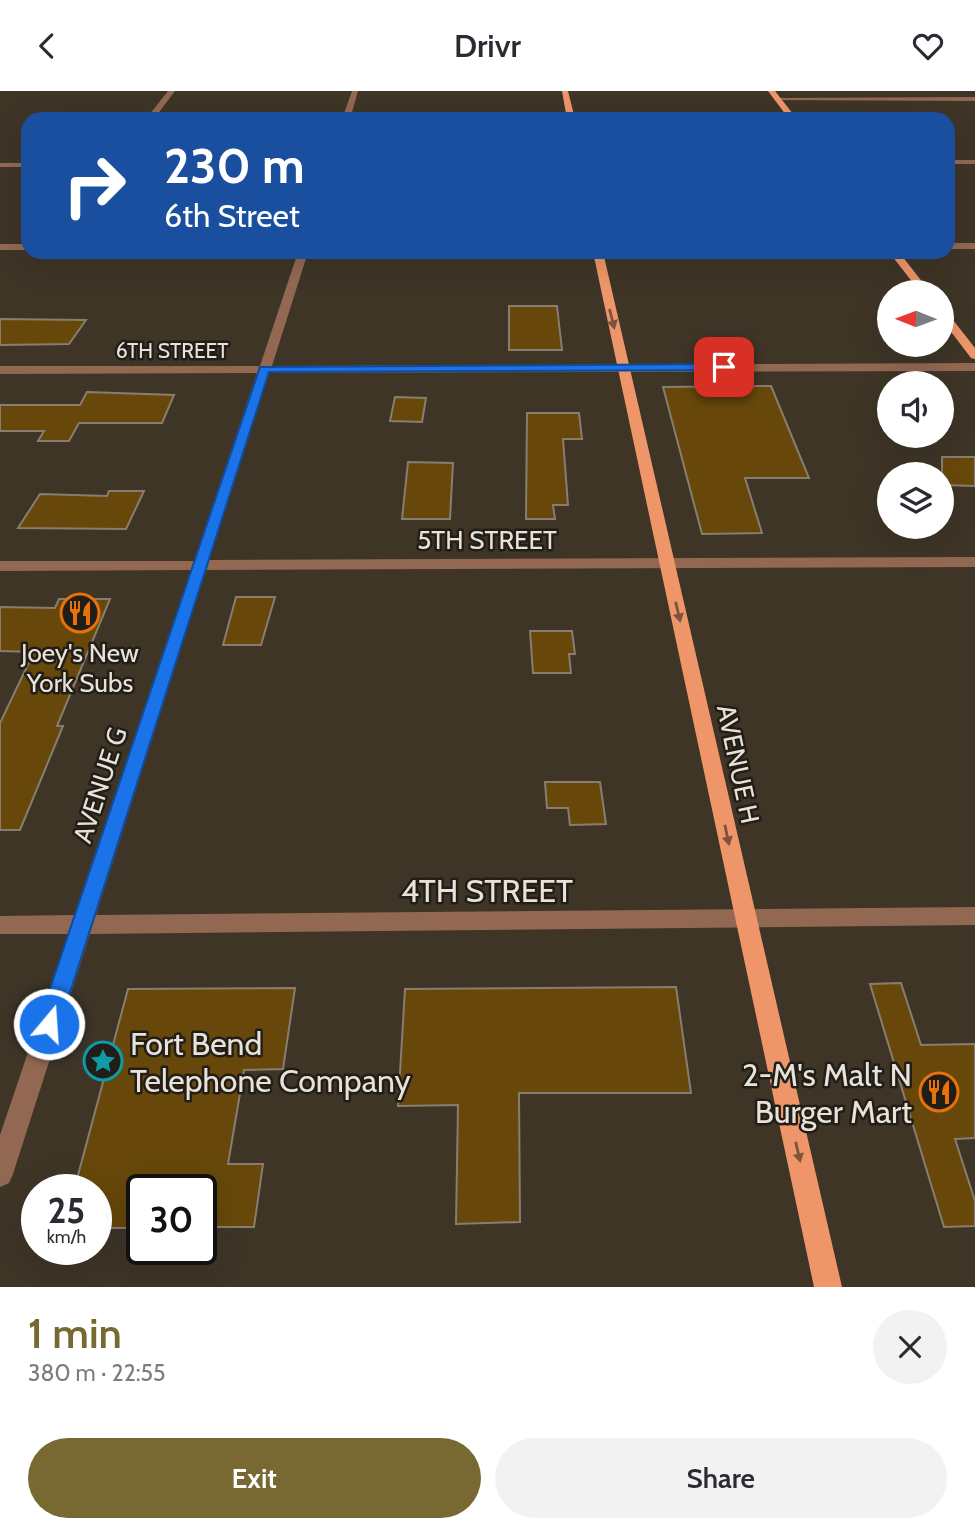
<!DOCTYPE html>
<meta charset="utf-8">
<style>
:root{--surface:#fff;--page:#f2f2f3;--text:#2b2b33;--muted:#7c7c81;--accent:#786933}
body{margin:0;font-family:Cabin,sans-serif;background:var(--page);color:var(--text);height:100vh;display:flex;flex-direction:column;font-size:26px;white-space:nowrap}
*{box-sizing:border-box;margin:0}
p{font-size:23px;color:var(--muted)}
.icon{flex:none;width:38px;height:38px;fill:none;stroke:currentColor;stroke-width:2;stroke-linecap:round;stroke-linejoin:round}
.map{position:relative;height:1196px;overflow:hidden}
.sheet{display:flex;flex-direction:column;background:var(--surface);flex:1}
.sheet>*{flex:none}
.banner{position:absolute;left:21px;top:21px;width:934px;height:147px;border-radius:21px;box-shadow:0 7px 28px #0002;background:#1a4fa0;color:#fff;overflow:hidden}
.needle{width:46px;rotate:271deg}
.tools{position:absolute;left:877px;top:189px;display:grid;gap:14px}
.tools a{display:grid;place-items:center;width:77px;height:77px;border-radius:50%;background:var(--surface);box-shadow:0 7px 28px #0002;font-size:35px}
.speed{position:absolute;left:21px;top:1083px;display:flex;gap:14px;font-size:35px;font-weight:700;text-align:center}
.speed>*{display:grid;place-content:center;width:91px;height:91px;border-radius:50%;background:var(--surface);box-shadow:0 7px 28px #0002;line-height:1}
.speed small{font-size:18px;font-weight:400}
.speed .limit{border:4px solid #111;border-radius:10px;background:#fff;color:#111}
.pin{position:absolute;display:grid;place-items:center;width:60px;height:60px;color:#fff;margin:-30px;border-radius:14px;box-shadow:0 4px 10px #0006}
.me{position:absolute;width:77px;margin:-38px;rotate:18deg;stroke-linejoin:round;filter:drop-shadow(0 0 5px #0008)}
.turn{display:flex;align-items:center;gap:24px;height:147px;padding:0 28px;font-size:32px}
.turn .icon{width:91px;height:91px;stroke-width:2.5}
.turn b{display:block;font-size:49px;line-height:60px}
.round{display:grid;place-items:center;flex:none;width:74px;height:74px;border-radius:37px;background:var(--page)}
.headline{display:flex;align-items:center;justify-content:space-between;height:119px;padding:0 28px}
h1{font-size:42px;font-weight:600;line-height:52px;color:var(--accent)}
.button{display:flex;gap:14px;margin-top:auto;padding:14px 28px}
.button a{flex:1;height:80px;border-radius:42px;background:var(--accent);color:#fff;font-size:28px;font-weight:600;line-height:80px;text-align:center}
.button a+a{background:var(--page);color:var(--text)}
header{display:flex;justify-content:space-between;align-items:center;height:91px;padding:0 28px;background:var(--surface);font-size:32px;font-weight:600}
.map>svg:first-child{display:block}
.building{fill:#67480a;stroke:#887d6e;stroke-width:2}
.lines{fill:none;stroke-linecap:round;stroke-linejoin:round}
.minor{fill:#936853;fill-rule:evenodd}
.major{fill:#ee9669;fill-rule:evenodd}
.oneway{fill:#7d533c}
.route{fill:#1a73e8;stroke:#114b97;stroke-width:2}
.labels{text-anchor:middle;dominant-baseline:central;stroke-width:5;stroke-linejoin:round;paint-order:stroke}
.far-street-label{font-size:21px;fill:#e8e2d9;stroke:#211d17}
.street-label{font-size:26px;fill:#e8e2d9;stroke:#211d17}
.poi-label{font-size:26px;fill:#e8e2d9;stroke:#211d17}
.near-street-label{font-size:32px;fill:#e8e2d9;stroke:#211d17}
.near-poi-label{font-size:32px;fill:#e8e2d9;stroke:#211d17;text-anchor:start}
</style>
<header><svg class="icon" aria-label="back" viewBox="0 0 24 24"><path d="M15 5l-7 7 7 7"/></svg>Drivr<svg class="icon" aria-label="heart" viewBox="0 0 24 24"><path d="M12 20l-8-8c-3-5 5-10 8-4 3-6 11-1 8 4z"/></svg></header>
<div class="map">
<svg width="975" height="1196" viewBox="0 0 975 1196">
<rect width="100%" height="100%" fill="#3e3527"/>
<path class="building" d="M 509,215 L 557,215 L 562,259 L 509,259 Z
M 0,228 L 86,229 L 69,253 L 0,254 Z
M 771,295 L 809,387 L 745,387 L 762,442 L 702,443 L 663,296 Z
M 87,301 L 174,304 L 162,332 L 79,332 L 69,350 L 38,350 L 44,340 L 0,340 L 0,314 L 80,314 Z
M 395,306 L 426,307 L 422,331 L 390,330 Z
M 527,322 L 579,322 L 582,348 L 563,348 L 568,414 L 553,414 L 555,428 L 526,428 Z
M 942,366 L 975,366 L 975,395 L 942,394 Z
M 408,371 L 453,372 L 450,428 L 402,428 Z
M 109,400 L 144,400 L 126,438 L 18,437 L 40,403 L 107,405 Z
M 236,506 L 275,506 L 261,554 L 223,554 Z
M 59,508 L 110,508 L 57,635 L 63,635 L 20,739 L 0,739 L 0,632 L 34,561 L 0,560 L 0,516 L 55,517 Z
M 530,540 L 572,540 L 575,563 L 569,563 L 571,582 L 533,582 Z
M 545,691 L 600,691 L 606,733 L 570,734 L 568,717 L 547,717 Z
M 901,892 L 921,954 L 975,953 L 975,1047 L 955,1048 L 975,1110 L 975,1135 L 944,1136 L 870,893 Z
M 676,896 L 691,1002 L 519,1002 L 520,1131 L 456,1133 L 458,1014 L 398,1015 L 405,898 Z
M 295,897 L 283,978 L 244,979 L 228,1073 L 263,1073 L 254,1136 L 201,1136 L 201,1099 L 142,1099 L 142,1137 L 96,1137 L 96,1099 L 74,1099 L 128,898 Z"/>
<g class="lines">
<path class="minor" d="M 168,0 L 175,0 L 154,28 L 146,28 Z
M 352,0 L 358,0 L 350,28 L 342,28 Z
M 975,6 L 975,10 L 773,9 L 777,7 Z
M 948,69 L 975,69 L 975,73 L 948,73 Z
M 0,72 L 28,72 L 28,76 L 0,76 Z
M 948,152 L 975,152 L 975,158 L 948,158 Z
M 0,153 L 28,153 L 28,159 L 0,159 Z
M 298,161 L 308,161 L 272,275 L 975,272 L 975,280 L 269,282 L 209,469 L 975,466 L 975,476 L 206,479 L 96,824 L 975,816 L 975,834 L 90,843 L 13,1083 L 9,1092 L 0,1096 L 0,1044 L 68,843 L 0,843 L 0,825 L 74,824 L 191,479 L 0,480 L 0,470 L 194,470 L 257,282 L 0,283 L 0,275 L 260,275 Z"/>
<path class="major" d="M 562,0 L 568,0 L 575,28 L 567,28 Z
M 768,0 L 775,0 L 797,28 L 789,28 Z
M 593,161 L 603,161 L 842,1196 L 814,1196 Z
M 889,161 L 899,161 L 930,201 L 920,201 Z
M 942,219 L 946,220 L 975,257 L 975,268 L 971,267 L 942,229 Z"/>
</g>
<defs><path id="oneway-solid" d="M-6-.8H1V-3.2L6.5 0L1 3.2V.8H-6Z" transform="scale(1.75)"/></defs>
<g class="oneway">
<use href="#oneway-solid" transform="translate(612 228) rotate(76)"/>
<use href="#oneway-solid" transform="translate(678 521) rotate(77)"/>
<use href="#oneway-solid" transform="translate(727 744) rotate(78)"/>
<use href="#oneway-solid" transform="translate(798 1061) rotate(77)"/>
</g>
<path class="route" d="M 724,273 L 729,276 L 728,279 L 269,281 L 60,933 L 57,940 L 49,943 L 42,940 L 38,933 L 260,276 Z"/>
<defs>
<symbol id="restaurant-ring" viewBox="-11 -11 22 22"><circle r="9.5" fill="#211d17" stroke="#e8710a" stroke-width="1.5"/><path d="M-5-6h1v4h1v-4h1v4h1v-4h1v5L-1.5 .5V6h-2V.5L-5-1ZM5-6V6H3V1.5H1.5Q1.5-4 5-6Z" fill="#e8710a"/></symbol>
<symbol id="sight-ring" viewBox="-11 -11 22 22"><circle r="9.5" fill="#211d17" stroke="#0f9aa8" stroke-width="1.5"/><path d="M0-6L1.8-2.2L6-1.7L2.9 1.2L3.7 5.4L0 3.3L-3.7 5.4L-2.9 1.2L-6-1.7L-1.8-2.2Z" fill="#0f9aa8"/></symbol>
</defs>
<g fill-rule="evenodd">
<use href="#restaurant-ring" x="58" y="500" width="44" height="44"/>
<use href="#sight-ring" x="81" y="948" width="44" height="44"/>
<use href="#restaurant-ring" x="917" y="979" width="44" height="44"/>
</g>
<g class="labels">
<g class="far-street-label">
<text x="172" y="259">6TH STREET</text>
</g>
<g class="street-label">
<text x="487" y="449">5TH STREET</text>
<text transform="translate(738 673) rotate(78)">AVENUE H</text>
<text transform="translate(100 694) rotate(-72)">AVENUE G</text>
</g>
<g class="poi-label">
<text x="80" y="562">Joey's New<tspan x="80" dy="30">York Subs</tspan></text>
</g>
<g class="near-street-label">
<text x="487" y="799">4TH STREET</text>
</g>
<g class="near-poi-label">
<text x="130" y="952">Fort Bend<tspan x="130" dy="37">Telephone Company</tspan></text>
<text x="912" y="983" text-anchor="end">2-M's Malt N<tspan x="912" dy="37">Burger Mart</tspan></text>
</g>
</g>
</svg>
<div class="tools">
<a><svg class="needle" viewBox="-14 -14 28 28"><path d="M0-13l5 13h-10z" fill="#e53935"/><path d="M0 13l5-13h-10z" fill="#7c7c81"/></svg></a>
<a><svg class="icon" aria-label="sound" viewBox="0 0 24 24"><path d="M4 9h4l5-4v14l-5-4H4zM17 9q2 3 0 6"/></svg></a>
<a><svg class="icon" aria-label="layers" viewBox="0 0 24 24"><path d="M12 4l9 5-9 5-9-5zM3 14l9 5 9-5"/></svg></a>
</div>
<div class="speed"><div>25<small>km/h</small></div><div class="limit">30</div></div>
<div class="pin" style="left:724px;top:276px;background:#d93025"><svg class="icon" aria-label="arrive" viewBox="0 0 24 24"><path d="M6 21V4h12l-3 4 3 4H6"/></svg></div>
<svg class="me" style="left:49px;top:933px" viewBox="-20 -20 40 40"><circle r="17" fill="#1a73e8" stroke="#fff" stroke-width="3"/><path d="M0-11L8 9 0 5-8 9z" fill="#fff"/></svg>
<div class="banner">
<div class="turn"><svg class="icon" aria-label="right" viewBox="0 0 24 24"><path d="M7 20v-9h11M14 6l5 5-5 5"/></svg><div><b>230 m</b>6th Street</div></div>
</div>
</div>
<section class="sheet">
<div class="headline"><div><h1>1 min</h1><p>380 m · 22:55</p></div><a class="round"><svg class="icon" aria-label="close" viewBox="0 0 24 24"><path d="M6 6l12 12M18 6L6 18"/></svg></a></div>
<div class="button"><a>Exit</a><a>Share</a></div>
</section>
